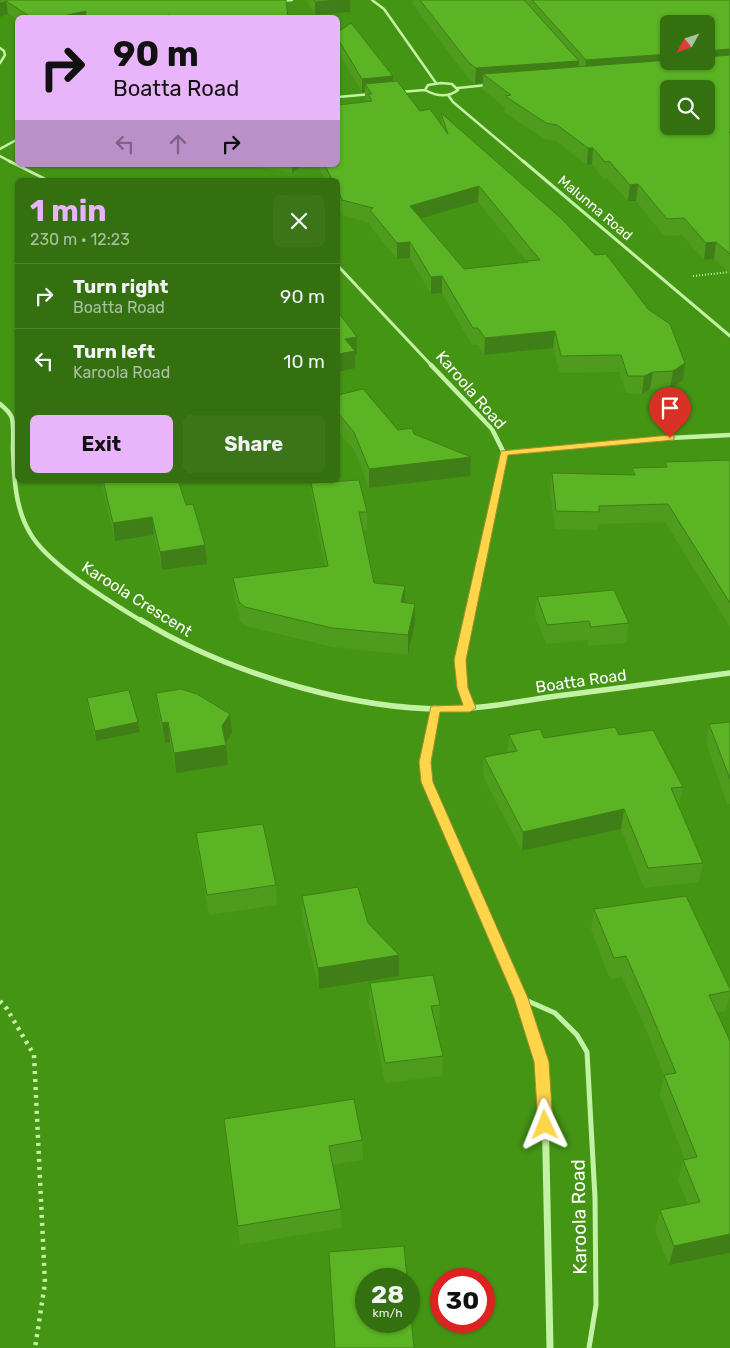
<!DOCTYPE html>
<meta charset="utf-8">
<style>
:root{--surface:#347010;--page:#3c7519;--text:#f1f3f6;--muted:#a9c19f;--line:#4e8230;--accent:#e8b4fa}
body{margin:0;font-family:Rubik,sans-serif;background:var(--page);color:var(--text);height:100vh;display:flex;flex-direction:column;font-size:19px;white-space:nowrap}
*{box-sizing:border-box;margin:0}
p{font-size:16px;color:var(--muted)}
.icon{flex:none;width:28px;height:28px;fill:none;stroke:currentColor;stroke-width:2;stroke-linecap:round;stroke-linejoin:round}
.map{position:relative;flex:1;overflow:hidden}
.side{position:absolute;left:15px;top:178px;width:325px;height:305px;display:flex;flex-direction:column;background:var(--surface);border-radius:8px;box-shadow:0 1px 4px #0004}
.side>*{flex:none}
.banner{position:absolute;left:15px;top:15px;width:325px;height:152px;border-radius:8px;box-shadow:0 1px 4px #0004;background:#e8b4fa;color:#111;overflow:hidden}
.needle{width:32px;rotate:230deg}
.tools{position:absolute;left:660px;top:15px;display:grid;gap:10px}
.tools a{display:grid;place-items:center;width:55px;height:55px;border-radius:8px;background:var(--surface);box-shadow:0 1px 4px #0004;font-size:25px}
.speed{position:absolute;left:355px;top:1268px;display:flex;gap:10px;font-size:25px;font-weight:700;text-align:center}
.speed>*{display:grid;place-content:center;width:65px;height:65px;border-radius:50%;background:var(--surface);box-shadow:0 1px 4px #0004;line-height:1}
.speed small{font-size:12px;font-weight:400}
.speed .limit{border:8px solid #d22;background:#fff;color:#111}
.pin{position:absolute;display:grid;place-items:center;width:42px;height:42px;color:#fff;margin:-51px -21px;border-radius:50% 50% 50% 0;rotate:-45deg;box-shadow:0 0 5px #0007}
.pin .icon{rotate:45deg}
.me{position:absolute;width:55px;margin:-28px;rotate:358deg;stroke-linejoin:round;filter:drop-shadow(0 0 4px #0008)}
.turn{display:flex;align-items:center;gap:18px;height:105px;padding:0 15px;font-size:22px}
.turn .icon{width:65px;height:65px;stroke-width:2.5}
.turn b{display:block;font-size:35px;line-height:42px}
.lanes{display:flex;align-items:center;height:48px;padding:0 15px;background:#0003;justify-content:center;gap:25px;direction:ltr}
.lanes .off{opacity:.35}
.round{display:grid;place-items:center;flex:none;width:52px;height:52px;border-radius:8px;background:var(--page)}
.headline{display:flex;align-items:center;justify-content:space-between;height:85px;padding:0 15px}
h1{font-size:30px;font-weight:700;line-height:38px;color:var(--accent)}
.cta{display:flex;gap:10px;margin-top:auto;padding:10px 15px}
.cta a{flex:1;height:58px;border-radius:8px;background:var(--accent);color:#111;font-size:20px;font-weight:700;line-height:58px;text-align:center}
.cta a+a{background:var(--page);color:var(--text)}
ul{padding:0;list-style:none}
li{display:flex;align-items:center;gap:15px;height:65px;padding:0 15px;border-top:1px solid var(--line)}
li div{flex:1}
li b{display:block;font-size:19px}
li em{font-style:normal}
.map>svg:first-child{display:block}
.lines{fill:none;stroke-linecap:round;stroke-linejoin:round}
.path-far1{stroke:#c3f2a5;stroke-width:2;stroke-dasharray:1 2;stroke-linecap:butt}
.path{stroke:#c3f2a5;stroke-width:4.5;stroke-dasharray:3 5;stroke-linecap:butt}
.lane{stroke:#c3f2a5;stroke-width:5}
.street-far4{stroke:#c3f2a5;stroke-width:2.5}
.street-far3{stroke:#c3f2a5;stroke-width:3}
.street-far2{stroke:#c3f2a5;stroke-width:4.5}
.street-far1{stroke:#c3f2a5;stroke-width:5.5}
.street{stroke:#c3f2a5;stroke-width:7}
.wall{fill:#4e9b1e;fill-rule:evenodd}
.shaded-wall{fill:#407e18}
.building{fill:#5bb423;stroke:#407e18;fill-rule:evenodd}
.route{fill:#ffd54a;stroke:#a68a30}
.labels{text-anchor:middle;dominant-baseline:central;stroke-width:5;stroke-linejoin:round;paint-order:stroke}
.far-street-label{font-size:14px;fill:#fff;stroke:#459515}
.street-label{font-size:16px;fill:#fff;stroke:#459515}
.near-street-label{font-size:19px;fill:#fff;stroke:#459515}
</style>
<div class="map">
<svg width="730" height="1348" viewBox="0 0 730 1348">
<rect width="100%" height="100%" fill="#459515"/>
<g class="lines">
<path class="path-far1" d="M 693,276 L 730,272"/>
<path class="path" d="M 0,1001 L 7,1009 L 34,1055 L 45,1283 L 35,1348"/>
<path class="lane" d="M 521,998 L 555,1013 L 577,1035 L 587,1052 L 595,1198 L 596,1305 L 589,1348"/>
<path class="street-far4" d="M 372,0 L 384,9 L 436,83
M 281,1 L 292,0
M 0,48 L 4,51 L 5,55 L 0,63
M 441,83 L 452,84 L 458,90 C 448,98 436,96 425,90 L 428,85 Z
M 458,88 L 487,85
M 400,92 L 425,90
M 448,95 L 453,102 L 524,162
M 338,97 L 372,94
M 0,149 L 18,139
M 0,156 L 11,162"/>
<path class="street-far3" d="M 9,161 L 47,180
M 523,161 L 730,336
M 338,266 L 432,366"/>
<path class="street-far2" d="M 431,365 L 492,429 L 504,453 L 468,622
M 0,404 C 5,408 10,412 12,418 C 14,427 13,439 13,449 C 14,478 15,508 30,533 C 48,565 111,602 143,622
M 504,453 L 670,438 L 730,435"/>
<path class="street-far1" d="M 141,620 C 229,674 367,716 471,708 C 499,706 528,700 557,696 C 615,689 672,681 730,673
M 468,620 C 461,658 457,671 470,708
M 435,708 L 425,762 L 427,782 L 497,944"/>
<path class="street" d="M 497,942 L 521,998 L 541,1062 L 545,1107 L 550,1348"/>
</g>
<path class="wall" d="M 0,0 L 288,18 L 18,18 L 18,20 L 8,14 L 0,17 Z
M 306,0 L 350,0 L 350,12 L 315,15 Z
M 413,0 L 730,0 L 730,274 L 714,259 L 704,260 L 682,235 L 664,236 L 636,201 L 628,201 L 607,178 L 603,178 L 592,164 L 587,165 L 556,141 L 545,139 L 504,112 L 505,107 L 482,89 L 483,83 L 475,84 L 468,78 L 413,5 Z
M 338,32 L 393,82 L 420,111 L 441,125 L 441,113 L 685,363 L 683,380 L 670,389 L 650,389 L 642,394 L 626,393 L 619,372 L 560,373 L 553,348 L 484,355 L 478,345 L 472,345 L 442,293 L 431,294 L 410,258 L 397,259 L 370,226 L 370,223 L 342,215 L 338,205 L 338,180 L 325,180 L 317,165 L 338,165 L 367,101 L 365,98 L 365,92 L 362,92 L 338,52 ZM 478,202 L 527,262 L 527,263 L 464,269 L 421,219 Z
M 246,165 L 302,165 L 292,173 Z
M 338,395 L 398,430 L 414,434 L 471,457 L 470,476 L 369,488 L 354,450 L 338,431 Z
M 730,460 L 730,627 L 665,522 L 598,524 L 597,530 L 555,529 L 550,491 L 552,473 L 631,475 L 632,468 L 664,467 L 665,462 Z
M 101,480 L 178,480 L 207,564 L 162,570 L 154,535 L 115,541 Z
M 311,483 L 367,512 L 367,530 L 363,530 L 374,583 L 405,586 L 405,603 L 415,623 L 408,655 L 333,647 L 246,626 L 240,621 L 234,597 L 233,578 L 325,567 L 312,501 Z
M 537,597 L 629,623 L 626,643 L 589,646 L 587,640 L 546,644 L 535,616 Z
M 156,693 L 232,733 L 226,743 L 228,765 L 176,773 L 170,742 L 165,743 L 158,712 Z
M 87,698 L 138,722 L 140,732 L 96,741 L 88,708 Z
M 730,722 L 730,804 L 727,804 L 706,743 L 709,724 Z
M 509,735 L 544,738 L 619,735 L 683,787 L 679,806 L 703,863 L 699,882 L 644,888 L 621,829 L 522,851 L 483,777 L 484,757 L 507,753 Z
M 196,833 L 276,885 L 277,905 L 209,915 L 198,853 Z
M 302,896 L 399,955 L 399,976 L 319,989 L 302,916 Z
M 594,909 L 730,989 L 730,996 L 726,1011 L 717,1013 L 730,1253 L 669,1265 L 655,1230 L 660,1210 L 688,1204 L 678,1180 L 683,1160 L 685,1160 L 660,1095 L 664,1075 L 644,1025 L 622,977 L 610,979 L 591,930 Z
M 370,983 L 440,1005 L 439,1026 L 436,1026 L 443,1056 L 442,1076 L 385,1083 L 369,1003 Z
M 224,1119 L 362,1140 L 363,1160 L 332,1165 L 341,1209 L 341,1228 L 240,1245 L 226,1139 Z
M 329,1252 L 414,1348 L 335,1348 Z"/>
<path class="shaded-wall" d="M 339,0 L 350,0 L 350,12 L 315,15 L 315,2 Z
M 6,1 L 8,14 L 0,17 L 0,3 Z
M 86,11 L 87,18 L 54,18 Z
M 170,15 L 171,18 L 149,18 Z
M 730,49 L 730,64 L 585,75 L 586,60 L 669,54 L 669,61 L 706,61 L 706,51 Z
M 579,61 L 578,76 L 483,74 L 483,83 L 475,84 L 476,68 Z
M 393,76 L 392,89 L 365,84 L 365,92 L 362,92 L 362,79 Z
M 588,148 L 593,148 L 592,164 L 587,165 Z
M 292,165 L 302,165 L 292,173 Z
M 638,184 L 636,201 L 628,201 L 630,185 Z
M 479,186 L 478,202 L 409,222 L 410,206 Z
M 410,242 L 410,258 L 397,259 L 397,243 Z
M 716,242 L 714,259 L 704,260 L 706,243 Z
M 442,276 L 442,293 L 431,294 L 431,277 Z
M 555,331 L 553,348 L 484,355 L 485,338 Z
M 357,337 L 357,355 L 355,355 L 355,368 L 338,372 L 338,354 L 345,339 Z
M 685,363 L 683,380 L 670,389 L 673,371 Z
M 653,372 L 650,389 L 642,394 L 644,376 Z
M 471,457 L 470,476 L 369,488 L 369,469 Z
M 152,517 L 154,535 L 115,541 L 113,523 Z
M 205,545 L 207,564 L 162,570 L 160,552 Z
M 405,586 L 405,604 L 401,602 Z
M 415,604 L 415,623 L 408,655 L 408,635 Z
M 230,714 L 232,733 L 224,746 L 226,745 L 228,765 L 176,773 L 174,753 L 222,726 Z
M 138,722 L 140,732 L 96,741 L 95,731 Z
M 168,722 L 170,742 L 165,743 L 162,723 Z
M 624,809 L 621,829 L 522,851 L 523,832 Z
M 399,955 L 399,976 L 319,989 L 318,968 Z
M 730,1234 L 730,1253 L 669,1265 L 674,1246 Z"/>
<path class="building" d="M 0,0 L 286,0 L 288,18 L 171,18 L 170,15 L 149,18 L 85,18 L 86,11 L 54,18 L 32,18 L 6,1 L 0,3 Z
M 314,0 L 339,0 L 315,2 Z
M 420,0 L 524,0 L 579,61 L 476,68 L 469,63 Z
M 532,0 L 730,0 L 730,49 L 706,51 L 706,24 L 669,24 L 669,54 L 586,60 Z
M 351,23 L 393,76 L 362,79 L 338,39 L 338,32 Z
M 730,55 L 730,132 L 729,132 L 730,133 L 730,254 L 716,242 L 706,243 L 684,218 L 667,219 L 638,184 L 630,185 L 609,161 L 605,162 L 593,148 L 588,148 L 557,125 L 546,123 L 505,96 L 511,95 L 483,74 L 669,60 L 669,61 L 706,61 L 706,57 ZM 669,89 L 706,89 L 706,126 L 669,126 Z
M 397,81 L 420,111 L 430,109 L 448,134 L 441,113 L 563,220 L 595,255 L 606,254 L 648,309 L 670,324 L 685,363 L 673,371 L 653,372 L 644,376 L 628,376 L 621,355 L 561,356 L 555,331 L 485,338 L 478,328 L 473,328 L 442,276 L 431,277 L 410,242 L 397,243 L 370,210 L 373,208 L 342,200 L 338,190 L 338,180 L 332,180 L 325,165 L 338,165 L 338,105 L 372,101 L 368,94 L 372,94 L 365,84 ZM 479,186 L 540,260 L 527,261 L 528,262 L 464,269 L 410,206 Z
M 338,312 L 357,337 L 345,339 L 355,351 L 338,354 Z
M 363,389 L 398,430 L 412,428 L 414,434 L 471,457 L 369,469 L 354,432 L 338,413 L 338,395 Z
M 730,460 L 730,603 L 668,504 L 599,506 L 599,512 L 556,511 L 552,473 L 635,475 L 632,468 L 667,467 L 665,462 Z
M 103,480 L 178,480 L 186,505 L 193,504 L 205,545 L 160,552 L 152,517 L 113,523 Z
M 359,480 L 367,512 L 359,512 L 374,583 L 405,586 L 401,602 L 415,604 L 408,635 L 332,628 L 245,607 L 239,602 L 233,578 L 328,566 L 311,483 Z
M 614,590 L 629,623 L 591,627 L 589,621 L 547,625 L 537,597 Z
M 181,689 L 197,694 L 230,714 L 222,726 L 226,745 L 174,753 L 168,722 L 162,723 L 156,693 Z
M 129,690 L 138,722 L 95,731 L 87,698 Z
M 730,722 L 730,779 L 709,724 Z
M 615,727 L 619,735 L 653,730 L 683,787 L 671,788 L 703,863 L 648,868 L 624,809 L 523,832 L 484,757 L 517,751 L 509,735 L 540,729 L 544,738 Z
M 263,824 L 276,885 L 207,895 L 196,833 Z
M 358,887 L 368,923 L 399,955 L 318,968 L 302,896 Z
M 686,896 L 730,989 L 730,991 L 709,995 L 730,1041 L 730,1234 L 674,1246 L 660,1210 L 700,1202 L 683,1160 L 697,1157 L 664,1075 L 676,1073 L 647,1004 L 626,956 L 614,958 L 594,909 Z
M 433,975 L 440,1005 L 431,1006 L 443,1056 L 385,1063 L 370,983 Z
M 354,1099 L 362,1140 L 329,1146 L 341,1209 L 238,1226 L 224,1119 Z
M 404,1246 L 407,1279 L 366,1279 L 366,1321 L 409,1321 L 409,1296 L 414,1348 L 335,1348 L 329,1252 Z"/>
<path class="route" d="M 670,435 L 674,436 L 674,440 L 508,455 L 466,660 L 468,688 L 476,708 L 470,712 L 440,712 L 431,762 L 433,782 L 528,998 L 549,1062 L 553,1125 L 551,1130 L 545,1132 L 540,1130 L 538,1125 L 534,1062 L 514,998 L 421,782 L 419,762 L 431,706 L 463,705 L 457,688 L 454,660 L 501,451 Z"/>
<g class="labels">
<g class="far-street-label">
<text transform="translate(595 208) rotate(40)">Malunna Road</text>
</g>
<g class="street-label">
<text transform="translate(471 390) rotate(49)">Karoola Road</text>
<text transform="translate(137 599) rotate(32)">Karoola Crescent</text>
<text transform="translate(581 681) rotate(-8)">Boatta Road</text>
</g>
<g class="near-street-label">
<text transform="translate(579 1217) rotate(-91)">Karoola Road</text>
</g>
</g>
</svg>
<div class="tools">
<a><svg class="needle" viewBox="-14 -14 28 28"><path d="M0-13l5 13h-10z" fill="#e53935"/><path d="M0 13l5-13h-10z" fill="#a9c19f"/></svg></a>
<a><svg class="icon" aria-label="search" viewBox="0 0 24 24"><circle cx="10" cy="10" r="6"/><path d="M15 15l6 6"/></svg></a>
</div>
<div class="speed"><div>28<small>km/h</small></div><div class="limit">30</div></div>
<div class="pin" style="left:670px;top:438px;background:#d93025"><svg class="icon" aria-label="arrive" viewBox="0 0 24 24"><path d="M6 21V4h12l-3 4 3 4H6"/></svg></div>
<svg class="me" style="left:545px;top:1125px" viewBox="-20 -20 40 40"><path d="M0-17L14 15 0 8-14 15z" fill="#ffd54a" stroke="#fff" stroke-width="4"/></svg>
<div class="banner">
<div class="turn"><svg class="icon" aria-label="right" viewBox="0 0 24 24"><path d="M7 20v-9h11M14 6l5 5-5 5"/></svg><div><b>90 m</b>Boatta Road</div></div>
<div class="lanes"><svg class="icon off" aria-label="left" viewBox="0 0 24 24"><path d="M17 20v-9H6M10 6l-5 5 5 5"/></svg><svg class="icon off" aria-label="ahead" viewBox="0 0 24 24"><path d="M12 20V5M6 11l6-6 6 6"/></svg><svg class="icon" aria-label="right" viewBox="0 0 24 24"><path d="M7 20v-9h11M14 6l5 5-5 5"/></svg></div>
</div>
<section class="side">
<div class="headline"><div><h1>1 min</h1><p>230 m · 12:23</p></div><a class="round"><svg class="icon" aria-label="close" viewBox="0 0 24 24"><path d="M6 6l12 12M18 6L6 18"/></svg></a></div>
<ul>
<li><svg class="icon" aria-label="right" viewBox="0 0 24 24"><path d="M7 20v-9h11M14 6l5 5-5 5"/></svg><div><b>Turn right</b><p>Boatta Road</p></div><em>90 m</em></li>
<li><svg class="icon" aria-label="left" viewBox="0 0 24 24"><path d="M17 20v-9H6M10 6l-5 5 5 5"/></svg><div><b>Turn left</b><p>Karoola Road</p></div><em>10 m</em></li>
</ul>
<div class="cta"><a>Exit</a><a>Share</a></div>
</section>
</div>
